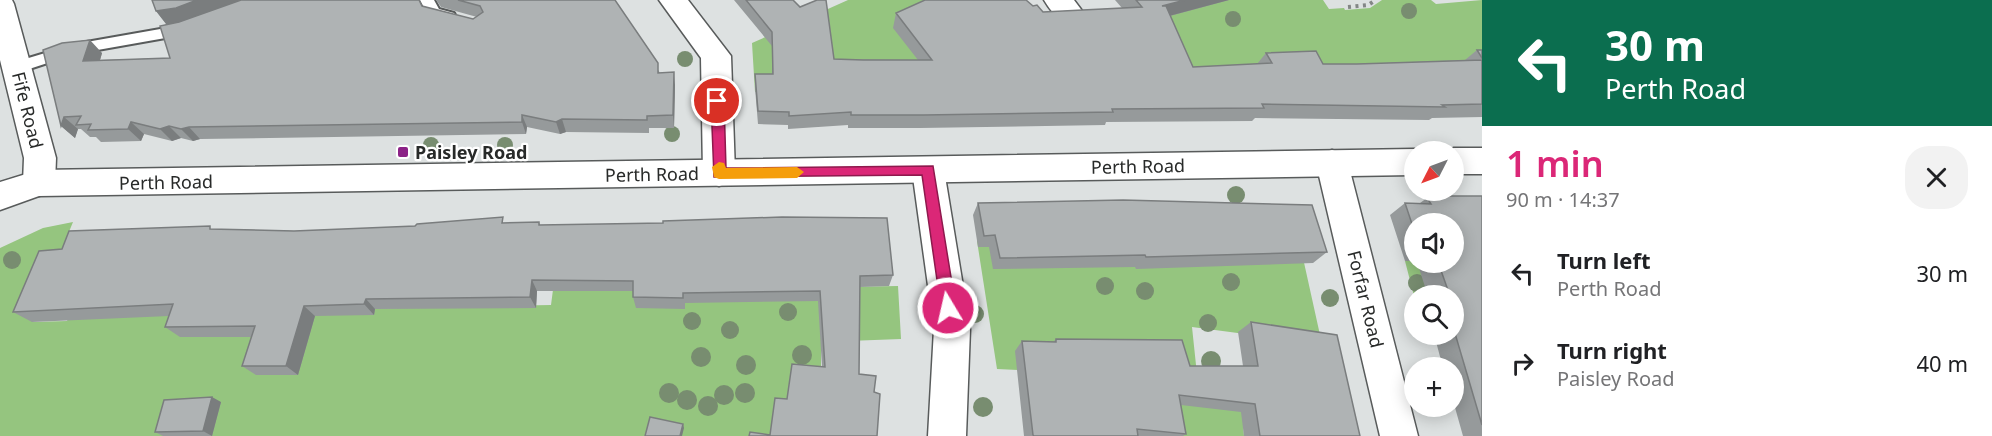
<!DOCTYPE html>
<meta charset="utf-8">
<style>
:root{--surface:#fff;--page:#f2f2f2;--text:#202124;--muted:#757577;--accent:#db2777}
body{margin:0;font-family:"Noto Sans",sans-serif;background:var(--page);color:var(--text);height:100vh;display:flex;flex-direction:column;font-size:22px;white-space:nowrap}
*{box-sizing:border-box;margin:0}
p{font-size:20px;color:var(--muted)}
.icon{flex:none;width:33px;height:33px;fill:none;stroke:currentColor;stroke-width:2;stroke-linecap:round;stroke-linejoin:round}
.map{position:relative;flex:1;overflow:hidden}
.details{display:flex;flex-direction:column;background:var(--surface);width:510px}
.details>*{flex:none}
.top-card{background:#0b6e4f;color:#fff;overflow:hidden}
.needle{width:39px;rotate:228deg}
.controls{position:absolute;left:1404px;top:141px;display:grid;gap:12px}
.controls a{display:grid;place-items:center;width:60px;height:60px;border-radius:50%;background:var(--surface);box-shadow:0 3px 15px #0003;font-size:30px}
.pin{position:absolute;display:grid;place-items:center;width:51px;height:51px;color:#fff;margin:-26px;border:3px solid #fff;border-radius:50%;box-shadow:0 2px 6px #0007}
.me{position:absolute;width:66px;margin:-33px;rotate:351deg;stroke-linejoin:round;filter:drop-shadow(0 0 4px #0008)}
.turn{display:flex;align-items:center;gap:21px;height:126px;padding:0 24px;font-size:27px}
.turn .icon{width:78px;height:78px;stroke-width:2.5}
.turn b{display:block;font-size:42px;line-height:51px}
.round{display:grid;place-items:center;flex:none;width:63px;height:63px;border-radius:24px;background:var(--page)}
.head{display:flex;align-items:center;justify-content:space-between;height:102px;padding:0 24px}
h1{font-size:36px;font-weight:600;line-height:45px;color:var(--accent)}
ul{padding:0;list-style:none}
li{display:flex;align-items:center;gap:18px;height:90px;padding:0 24px}
li div{flex:1}
li b{display:block;font-size:22px}
li em{font-style:normal}
main{display:flex;flex:1;min-height:0}
.map>svg:first-child{display:block}
.green{fill:#95c57f}
.lines{fill:none;stroke-linecap:round;stroke-linejoin:round}
.service-casing{stroke:#585b5b;stroke-width:4}
.minor-casing{stroke:#585b5b;stroke-width:3}
.tertiary-casing{stroke:#585b5b;stroke-width:3}
.path{stroke:#838686;stroke-width:4;stroke-dasharray:3 4.5;stroke-linecap:butt}
.service{fill:#fff;fill-rule:evenodd}
.minor{fill:#fff;fill-rule:evenodd}
.tertiary{fill:#fff;fill-rule:evenodd}
.tree{fill:#788d70}
.wall{fill:#969a9b}
.shaded-wall{fill:#7a7d7e}
.building{fill:#afb3b4;stroke:#7a7d7e;stroke-width:1.5}
.route{fill:#db2777;stroke:#8e194d;stroke-width:1.5}
.slow{fill:#f59e0b}
.poi-dot{fill:#8c2287;stroke:#fff;stroke-width:2}
.labels{text-anchor:middle;dominant-baseline:central;stroke-width:4.5;stroke-linejoin:round;paint-order:stroke}
.street-label{font-size:18px;fill:#282a29;stroke:#fff}
.poi-label{font-size:18px;font-weight:bold;fill:#282a29;stroke:#fff;text-anchor:start}
</style>
<main>
<div class="map">
<svg width="1482" height="436" viewBox="0 0 1482 436">
<rect width="100%" height="100%" fill="#dde1e1"/>
<path class="green" d="M 848,0 L 951,0 L 1103,87 L 755,92 L 752,43 Z
M 1176,0 L 1323,0 L 1329,9 L 1344,8 L 1345,10 L 1370,8 L 1382,0 L 1431,0 L 1436,4 L 1482,0 L 1482,84 L 1112,90 Z
M 73,222 L 32,322 L 67,321 L 77,297 L 302,310 L 551,305 L 554,282 L 636,291 L 898,286 L 901,339 L 821,342 L 821,377 L 800,436 L 0,436 L 0,248 L 43,228 Z
M 977,241 L 1303,258 L 1322,344 L 1192,327 L 1200,403 L 1259,413 L 1243,424 L 1244,436 L 1060,436 L 1061,372 L 997,369 Z
M 1414,260 L 1414,262 L 1444,263 L 1454,296 L 1414,296 L 1405,261 Z"/>
<g class="lines">
<defs>
<path id="service" d="M 420,0 L 434,0 L 439,9 L 454,13 L 456,17 L 449,22 L 429,17 Z
M 183,25 L 190,30 L 188,34 L 75,54 L 17,73 L 12,71 L 10,67 L 12,63 L 75,44 Z"/>
<path id="minor" d="M 0,0 L 12,0 L 14,4 L 56,158 L 55,183 L 50,192 L 39,196 L 28,192 L 23,183 L 24,158 L 0,60 Z
M 659,0 L 688,0 L 731,56 L 735,173 L 730,182 L 719,186 L 708,182 L 703,173 L 701,58 Z
M 1044,0 L 1074,0 L 1083,12 L 1079,19 C 1061,24 1053,15 1044,0 Z
M 1332,150 L 1343,154 L 1348,163 L 1418,436 L 1380,436 L 1316,163 L 1321,154 Z
M 928,157 L 939,161 L 944,170 L 970,329 L 966,436 L 928,436 L 934,329 L 912,170 L 917,161 Z"/>
<path id="tertiary" d="M 1454,148 L 1482,148 L 1482,174 L 1454,174 L 1454,152 L 1444,152 Z
M 1414,149 L 1421,152 L 1414,152 L 1414,175 L 39,196 L 0,210 L 0,182 L 39,170 Z"/>
</defs>
<use href="#service" class="service-casing"/>
<use href="#minor" class="minor-casing"/>
<use href="#tertiary" class="tertiary-casing"/>
<path class="path" d="M 1348,7 L 1368,5 L 1376,0"/>
<use href="#service" class="service"/>
<use href="#minor" class="minor"/>
<use href="#tertiary" class="tertiary"/>
</g>
<g class="tree">
<circle cx="1409" cy="11" r="8"/>
<circle cx="1233" cy="19" r="8"/>
<circle cx="685" cy="59" r="8"/>
<circle cx="672" cy="134" r="8"/>
<circle cx="431" cy="145" r="8"/>
<circle cx="505" cy="145" r="8"/>
<circle cx="1236" cy="195" r="9"/>
<circle cx="12" cy="260" r="9"/>
<circle cx="1231" cy="282" r="9"/>
<circle cx="1417" cy="283" r="9"/>
<circle cx="1105" cy="286" r="9"/>
<circle cx="1145" cy="291" r="9"/>
<circle cx="1330" cy="298" r="9"/>
<circle cx="788" cy="312" r="9"/>
<circle cx="975" cy="314" r="9"/>
<circle cx="692" cy="321" r="9"/>
<circle cx="1208" cy="323" r="9"/>
<circle cx="730" cy="330" r="9"/>
<circle cx="802" cy="355" r="10"/>
<circle cx="701" cy="357" r="10"/>
<circle cx="1211" cy="361" r="10"/>
<circle cx="746" cy="365" r="10"/>
<circle cx="669" cy="393" r="10"/>
<circle cx="745" cy="393" r="10"/>
<circle cx="724" cy="395" r="10"/>
<circle cx="687" cy="400" r="10"/>
<circle cx="708" cy="406" r="10"/>
<circle cx="983" cy="407" r="10"/>
</g>
<path class="wall" d="M 436,0 L 615,0 L 660,73 L 675,85 L 674,128 L 649,128 L 649,133 L 566,132 L 560,134 L 527,127 L 526,134 L 200,139 L 193,141 L 181,138 L 172,141 L 144,134 L 141,141 L 101,142 L 96,137 L 90,137 L 81,129 L 78,129 L 75,138 L 61,126 L 43,50 L 102,53 L 100,60 L 170,58 L 166,24 L 156,11 L 422,6 L 473,19 L 477,17 L 441,7 Z
M 734,0 L 793,0 L 834,59 L 918,60 L 893,28 L 896,13 L 1033,6 L 1043,12 L 1122,8 L 1115,0 L 1229,0 L 1170,16 L 1193,67 L 1257,64 L 1266,53 L 1323,64 L 1357,64 L 1465,60 L 1477,50 L 1482,50 L 1482,117 L 1432,118 L 1429,120 L 1255,118 L 1252,121 L 1106,122 L 1105,125 L 920,128 L 848,128 L 848,125 L 788,129 L 788,125 L 758,124 L 755,88 L 755,74 L 772,74 L 772,46 Z
M 1440,196 L 1482,196 L 1482,436 L 1463,436 L 1454,404 L 1454,368 L 1443,368 L 1434,334 L 1454,334 L 1454,296 L 1428,296 L 1417,262 L 1454,262 L 1414,224 L 1414,261 L 1405,261 L 1390,215 L 1405,203 L 1420,203 L 1427,198 L 1437,198 Z
M 978,203 L 1327,252 L 1313,263 L 1136,269 L 1135,267 L 993,269 L 989,247 L 978,247 L 973,215 Z
M 539,222 L 540,225 L 893,275 L 889,286 L 860,287 L 859,374 L 770,435 L 787,399 L 822,367 L 818,301 L 685,303 L 685,309 L 636,308 L 633,297 L 633,291 L 537,291 L 536,308 L 375,309 L 374,315 L 315,316 L 298,375 L 256,375 L 242,366 L 252,337 L 180,337 L 165,327 L 169,316 L 32,322 L 13,312 L 62,249 L 213,229 L 294,231 Z
M 1251,322 L 1360,436 L 1244,436 L 1241,412 L 1181,405 L 1186,434 L 1183,436 L 1024,436 L 1015,351 L 1022,341 L 1053,342 L 1056,339 L 1190,366 L 1243,366 L 1238,332 Z
M 221,402 L 212,436 L 163,436 L 155,432 Z"/>
<path class="shaded-wall" d="M 197,0 L 243,0 L 186,21 L 167,25 L 156,11 Z
M 1185,0 L 1229,0 L 1154,20 L 1162,6 Z
M 90,40 L 102,53 L 96,74 L 83,61 Z
M 674,72 L 675,85 L 674,128 L 673,115 Z
M 522,115 L 527,127 L 526,134 L 522,122 Z
M 64,117 L 78,129 L 75,138 L 61,126 Z
M 562,119 L 566,132 L 560,134 L 556,122 Z
M 131,122 L 144,134 L 141,141 L 128,129 Z
M 169,126 L 181,138 L 172,141 L 160,129 Z
M 189,127 L 200,139 L 193,141 L 181,129 Z
M 532,280 L 537,291 L 536,308 L 530,297 Z
M 366,299 L 375,309 L 374,315 L 364,304 Z
M 304,306 L 315,316 L 298,375 L 286,366 Z
M 212,397 L 221,402 L 212,436 L 203,431 Z
M 683,424 L 684,428 L 682,436 L 680,436 Z"/>
<path class="building" d="M 152,0 L 197,0 L 176,8 L 156,11 Z
M 241,0 L 419,0 L 422,6 L 473,19 L 483,12 L 480,6 L 458,0 L 615,0 L 658,63 L 658,73 L 674,72 L 673,115 L 647,116 L 647,120 L 562,119 L 556,122 L 522,115 L 522,122 L 189,127 L 181,129 L 169,126 L 160,129 L 131,122 L 128,129 L 88,130 L 91,124 L 76,125 L 81,116 L 64,117 L 61,126 L 43,50 L 62,43 L 90,40 L 83,61 L 170,58 L 160,26 L 179,22 Z
M 746,0 L 793,0 L 800,7 L 817,0 L 826,0 L 834,59 L 863,60 L 932,60 L 896,13 L 925,0 L 1026,0 L 1033,6 L 1037,5 L 1043,12 L 1142,7 L 1136,0 L 1185,0 L 1162,6 L 1166,6 L 1193,67 L 1272,63 L 1266,53 L 1316,51 L 1323,64 L 1357,64 L 1482,60 L 1482,104 L 1442,105 L 1445,107 L 1262,104 L 1264,108 L 1112,109 L 1113,112 L 924,115 L 851,115 L 851,112 L 789,116 L 789,112 L 758,111 L 755,74 L 773,74 L 772,32 Z
M 1477,50 L 1482,50 L 1482,58 Z
M 1440,196 L 1482,196 L 1482,425 L 1454,330 L 1454,318 L 1457,316 L 1454,307 L 1454,296 L 1450,296 L 1438,262 L 1454,262 L 1454,224 L 1414,224 L 1414,230 L 1405,203 L 1431,204 L 1427,198 L 1441,198 Z
M 1123,200 L 1312,205 L 1327,252 L 1146,257 L 1145,255 L 1000,258 L 995,235 L 984,236 L 978,203 Z
M 503,217 L 502,223 L 539,222 L 539,225 L 663,223 L 663,221 L 782,217 L 887,218 L 893,275 L 860,276 L 859,374 L 876,376 L 874,392 L 880,394 L 877,436 L 749,436 L 750,432 L 770,435 L 775,398 L 787,399 L 792,364 L 825,367 L 820,291 L 683,293 L 683,298 L 633,297 L 633,281 L 532,280 L 530,297 L 366,299 L 364,304 L 304,306 L 286,366 L 242,366 L 255,326 L 165,327 L 173,304 L 13,312 L 39,251 L 62,249 L 69,231 L 210,226 L 210,229 L 294,231 L 415,226 L 417,224 Z
M 1251,322 L 1337,335 L 1360,436 L 1260,436 L 1255,404 L 1179,395 L 1186,434 L 1137,429 L 1138,436 L 1034,436 L 1033,435 L 1022,341 L 1056,342 L 1056,339 L 1182,340 L 1190,366 L 1258,366 Z
M 212,397 L 203,431 L 155,432 L 164,400 Z
M 650,417 L 683,424 L 680,436 L 645,436 Z"/>
<path class="route" d="M 717,96 L 724,101 L 726,168 L 933,166 L 956,308 L 954,313 L 948,314 L 943,313 L 941,308 L 922,175 L 714,177 L 711,101 Z"/>
<path class="slow" d="M 719,162 L 724,163 L 726,168 L 797,167 L 804,172 L 797,178 L 719,179 L 714,177 L 712,167 Z"/>
<rect class="poi-dot" x="397" y="146" width="12" height="12" rx="3"/>
<g class="labels">
<g class="street-label">
<text transform="translate(28 110) rotate(76)">Fife Road</text>
<text transform="translate(1138 166) rotate(-1)">Perth Road</text>
<text transform="translate(652 174) rotate(-1)">Perth Road</text>
<text transform="translate(166 182) rotate(-1)">Perth Road</text>
<text transform="translate(1366 299) rotate(76)">Forfar Road</text>
</g>
<g class="poi-label">
<text x="415" y="152">Paisley Road</text>
</g>
</g>
</svg>
<div class="controls">
<a><svg class="needle" viewBox="-14 -14 28 28"><path d="M0-13l5 13h-10z" fill="#e53935"/><path d="M0 13l5-13h-10z" fill="#757577"/></svg></a>
<a><svg class="icon" aria-label="sound" viewBox="0 0 24 24"><path d="M4 9h4l5-4v14l-5-4H4zM17 9q2 3 0 6"/></svg></a>
<a><svg class="icon" aria-label="search" viewBox="0 0 24 24"><circle cx="10" cy="10" r="6"/><path d="M15 15l6 6"/></svg></a>
<a>+</a>
</div>
<div class="pin" style="left:717px;top:101px;background:#d93025"><svg class="icon" aria-label="arrive" viewBox="0 0 24 24"><path d="M6 21V4h12l-3 4 3 4H6"/></svg></div>
<svg class="me" style="left:948px;top:308px" viewBox="-20 -20 40 40"><circle r="17" fill="#db2777" stroke="#fff" stroke-width="3"/><path d="M0-11L8 9 0 5-8 9z" fill="#fff"/></svg>
</div>
<section class="details">
<div class="top-card">
<div class="turn"><svg class="icon" aria-label="left" viewBox="0 0 24 24"><path d="M17 20v-9H6M10 6l-5 5 5 5"/></svg><div><b>30 m</b>Perth Road</div></div>
</div>
<div class="head"><div><h1>1 min</h1><p>90 m · 14:37</p></div><a class="round"><svg class="icon" aria-label="close" viewBox="0 0 24 24"><path d="M6 6l12 12M18 6L6 18"/></svg></a></div>
<ul>
<li><svg class="icon" aria-label="left" viewBox="0 0 24 24"><path d="M17 20v-9H6M10 6l-5 5 5 5"/></svg><div><b>Turn left</b><p>Perth Road</p></div><em>30 m</em></li>
<li><svg class="icon" aria-label="right" viewBox="0 0 24 24"><path d="M7 20v-9h11M14 6l5 5-5 5"/></svg><div><b>Turn right</b><p>Paisley Road</p></div><em>40 m</em></li>
</ul>
</section>
</main>
